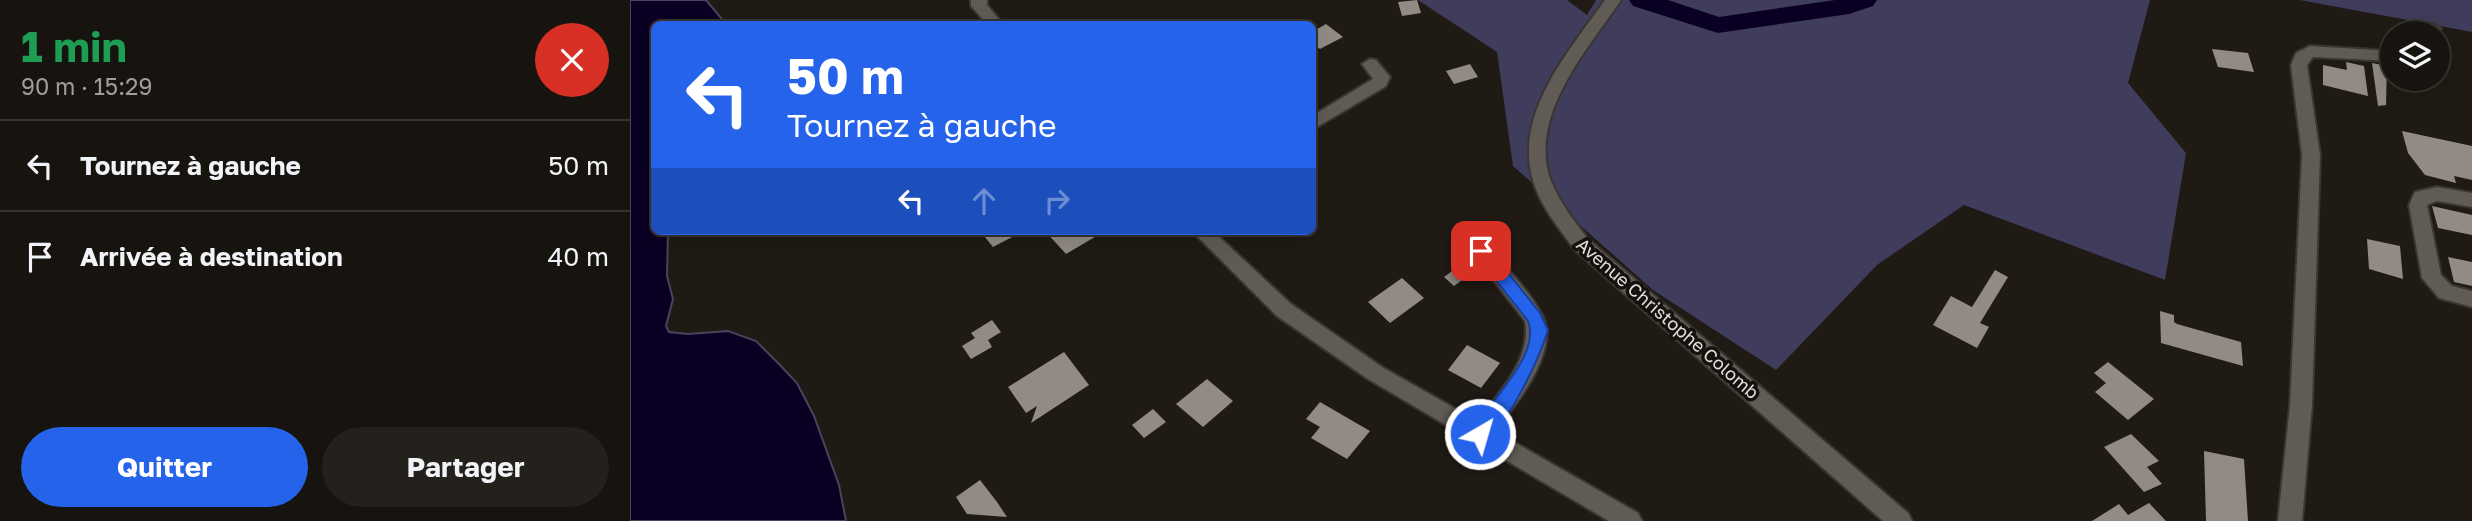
<!DOCTYPE html>
<html lang="fr">
<meta charset="utf-8">
<style>
:root{--surface:#17140f;--page:#24211d;--text:#f1f3f6;--muted:#9e9e9e;--line:#36332f;--accent:#2563eb}
body{margin:0;font-family:"Golos Text",sans-serif;background:var(--page);color:var(--text);height:100vh;display:flex;flex-direction:column;font-size:26px;white-space:nowrap}
*{box-sizing:border-box;margin:0}
p{font-size:23px;color:var(--muted)}
.icon{flex:none;width:38px;height:38px;fill:none;stroke:currentColor;stroke-width:2;stroke-linecap:round;stroke-linejoin:round}
.map{position:relative;flex:1;overflow:hidden}
.panel{display:flex;flex-direction:column;background:var(--surface);width:630px}
.panel>*{flex:none}
.hud{position:absolute;left:21px;top:21px;width:665px;height:214px;border-radius:10px;box-shadow:0 7px 28px #0002,0 0 0 2px var(--line);background:#2563eb;color:#fff;overflow:hidden}
.buttons{position:absolute;left:1750px;top:21px;display:grid;gap:14px}
.buttons a{display:grid;place-items:center;width:70px;height:70px;border-radius:50%;background:var(--surface);box-shadow:0 7px 28px #0002,0 0 0 2px var(--line);font-size:35px}
.pin{position:absolute;display:grid;place-items:center;width:60px;height:60px;color:#fff;margin:-30px;border-radius:14px;box-shadow:0 4px 10px #0006}
.me{position:absolute;width:77px;margin:-38px;rotate:38deg;stroke-linejoin:round;filter:drop-shadow(0 0 5px #0008)}
.turn{display:flex;align-items:center;gap:24px;height:147px;padding:0 21px;font-size:32px}
.turn .icon{width:91px;height:91px;stroke-width:2.5}
.turn b{display:block;font-size:49px;line-height:60px}
.lanes{display:flex;align-items:center;height:66px;padding:0 21px;background:#0003;justify-content:center;gap:35px;direction:ltr}
.lanes .off{opacity:.35}
.round{display:grid;place-items:center;flex:none;width:74px;height:74px;border-radius:37px;background:var(--page)}
.overview{display:flex;align-items:center;justify-content:space-between;height:119px;padding:0 21px}
h1{font-size:42px;font-weight:700;line-height:52px;color:#1e9e55}
.button{display:flex;gap:14px;margin-top:auto;padding:14px 21px}
.button a{flex:1;height:80px;border-radius:42px;background:var(--accent);color:#fff;font-size:28px;font-weight:700;line-height:80px;text-align:center}
.button a+a{background:var(--page);color:var(--text)}
ul{padding:0;list-style:none}
li{display:flex;align-items:center;gap:21px;height:91px;padding:0 21px;border-top:2px solid var(--line)}
li div{flex:1}
li b{display:block;font-size:26px}
li em{font-style:normal}
main{display:flex;flex:1;min-height:0}
.map>svg:first-child{display:block}
.green{fill:#403c5b}
.water{fill:#0a0024;stroke:#4a435b;stroke-width:2}
.lines{fill:none;stroke-linecap:round;stroke-linejoin:round}
.river{fill:#0a0024;fill-rule:evenodd}
.building{fill:#918b84}
.minor-casing{stroke:#393532;stroke-width:4}
.minor{fill:#605b54;fill-rule:evenodd}
.route{fill:#2563eb;stroke:#184099;stroke-width:2}
.labels{text-anchor:middle;dominant-baseline:central;stroke-width:7;stroke-linejoin:round;paint-order:stroke}
.street-label{font-size:18px;fill:#e1deda;stroke:#15110c}
</style>
<main>
<section class="panel">
<div class="overview"><div><h1>1 min</h1><p>90 m · 15:29</p></div><a class="round" style="background:#d93025;color:#fff"><svg class="icon" aria-label="close" viewBox="0 0 24 24"><path d="M6 6l12 12M18 6L6 18"/></svg></a></div>
<ul>
<li><svg class="icon" aria-label="left" viewBox="0 0 24 24"><path d="M17 20v-9H6M10 6l-5 5 5 5"/></svg><div><b>Tournez à gauche</b></div><em>50 m</em></li>
<li><svg class="icon" aria-label="arrive" viewBox="0 0 24 24"><path d="M6 21V4h12l-3 4 3 4H6"/></svg><div><b>Arrivée à destination</b></div><em>40 m</em></li>
</ul>
<div class="button"><a>Quitter</a><a>Partager</a></div>
</section>
<div class="map">
<svg width="1842" height="521" viewBox="0 0 1842 521">
<rect width="100%" height="100%" fill="#1f1a14"/>
<path class="green" d="M 788,0 L 937,0 L 957,15 L 966,0 L 1520,0 L 1498,83 L 1556,153 L 1535,280 L 1334,205 L 1247,265 L 1146,370 L 1023,290 L 883,166 L 867,52 Z
M 1670,0 L 1842,0 L 1842,32 Z"/>
<path class="water" d="M 0,0 L 76,0 L 96,24 L 24,24 L 24,231 L 38,231 L 37,276 L 43,299 L 36,326 L 39,332 L 58,334 L 98,331 L 126,341 L 147,362 L 167,383 L 184,416 L 209,485 L 216,521 L 0,521 Z"/>
<g class="lines">
<path class="river" d="M 999,0 L 1038,0 L 1089,17 L 1205,0 L 1247,0 L 1243,6 L 1219,14 L 1088,33 L 1003,6 Z"/>
</g>
<path class="building" d="M 787,0 L 791,13 L 772,16 L 768,2 Z
M 696,24 L 713,37 L 690,49 L 682,43 L 682,32 Z
M 1582,49 L 1618,53 L 1624,72 L 1588,67 Z
M 1716,62 L 1734,66 L 1738,96 L 1693,85 L 1693,65 L 1717,70 Z
M 1742,63 L 1757,66 L 1756,105 L 1748,106 Z
M 840,64 L 848,77 L 824,84 L 816,71 Z
M 1772,131 L 1842,146 L 1842,180 L 1824,176 L 1826,183 L 1795,175 L 1778,153 Z
M 1802,206 L 1842,215 L 1842,235 L 1808,228 Z
M 350,231 L 394,231 L 363,247 Z
M 415,231 L 475,231 L 436,254 Z
M 1737,239 L 1770,246 L 1773,279 L 1739,269 Z
M 1818,257 L 1842,262 L 1842,286 L 1824,282 Z
M 836,261 L 846,270 L 824,286 L 814,277 Z
M 1365,270 L 1378,277 L 1350,323 L 1359,327 L 1347,348 L 1303,325 L 1321,296 L 1342,307 Z
M 772,278 L 794,298 L 760,323 L 738,302 Z
M 1530,311 L 1544,315 L 1544,322 L 1547,324 L 1611,342 L 1613,366 L 1531,343 Z
M 362,320 L 371,332 L 358,340 L 362,347 L 341,359 L 332,346 L 345,338 L 341,333 Z
M 837,345 L 870,363 L 851,388 L 818,370 Z
M 434,352 L 459,385 L 401,423 L 407,406 L 396,413 L 378,387 Z
M 1478,362 L 1524,399 L 1498,420 L 1465,392 L 1476,383 L 1464,373 Z
M 577,379 L 603,401 L 573,427 L 546,404 Z
M 690,402 L 740,431 L 717,459 L 681,438 L 690,427 L 676,419 Z
M 523,409 L 536,422 L 514,438 L 502,425 Z
M 1501,434 L 1529,461 L 1517,467 L 1532,484 L 1514,492 L 1474,447 Z
M 1574,451 L 1614,459 L 1618,521 L 1576,521 Z
M 350,480 L 367,502 L 377,517 L 337,514 L 326,497 Z
M 1519,503 L 1536,521 L 1462,521 L 1489,504 L 1498,515 Z"/>
<g class="lines">
<defs>
<path id="minor" d="M 341,0 L 357,0 L 357,5 L 373,24 L 357,24 L 341,6 Z
M 975,0 L 991,0 C 958,49 897,116 921,181 C 930,203 944,221 959,240 L 1278,513 L 1282,521 L 1253,521 L 945,250 C 929,228 909,205 902,177 C 885,111 940,50 975,0 Z
M 1803,24 L 1811,29 L 1808,36 L 1808,33 L 1794,33 L 1797,25 Z
M 1680,46 L 1762,51 L 1762,61 L 1683,57 L 1677,65 L 1690,155 L 1682,405 L 1672,521 L 1648,521 L 1660,405 L 1672,155 L 1661,65 L 1666,53 Z
M 740,59 L 746,60 L 760,77 L 756,86 L 682,130 L 682,116 L 743,79 L 732,64 Z
M 1807,187 L 1842,193 L 1842,207 L 1807,201 L 1797,205 L 1811,275 L 1822,286 L 1842,291 L 1842,307 L 1809,298 L 1792,278 L 1779,205 L 1785,192 Z
M 562,231 L 583,231 L 661,304 L 752,367 L 847,421 C 869,393 902,359 895,321 L 841,251 L 844,246 L 851,244 L 858,246 C 875,267 899,290 912,315 C 931,350 886,405 865,431 L 1008,513 L 1012,521 L 979,521 L 738,379 L 647,316 Z"/>
</defs>
<use href="#minor" class="minor-casing"/>
<use href="#minor" class="minor"/>
</g>
<path class="route" d="M 851,244 L 857,246 L 910,313 L 918,330 C 910,356 876,433 850,442 L 844,440 L 841,434 C 855,405 912,356 898,321 L 846,255 L 843,251 L 846,246 Z"/>
<g class="labels">
<g class="street-label">
<text transform="translate(1038 318) rotate(41)">Avenue Christophe Colomb</text>
</g>
</g>
</svg>
<div class="buttons">
<a><svg class="icon" aria-label="layers" viewBox="0 0 24 24"><path d="M12 4l9 5-9 5-9-5zM3 14l9 5 9-5"/></svg></a>
</div>
<div class="pin" style="left:851px;top:251px;background:#d93025"><svg class="icon" aria-label="arrive" viewBox="0 0 24 24"><path d="M6 21V4h12l-3 4 3 4H6"/></svg></div>
<svg class="me" style="left:850px;top:434px" viewBox="-20 -20 40 40"><circle r="17" fill="#2563eb" stroke="#fff" stroke-width="3"/><path d="M0-11L8 9 0 5-8 9z" fill="#fff"/></svg>
<div class="hud">
<div class="turn"><svg class="icon" aria-label="left" viewBox="0 0 24 24"><path d="M17 20v-9H6M10 6l-5 5 5 5"/></svg><div><b>50 m</b>Tournez à gauche</div></div>
<div class="lanes"><svg class="icon" aria-label="left" viewBox="0 0 24 24"><path d="M17 20v-9H6M10 6l-5 5 5 5"/></svg><svg class="icon off" aria-label="ahead" viewBox="0 0 24 24"><path d="M12 20V5M6 11l6-6 6 6"/></svg><svg class="icon off" aria-label="right" viewBox="0 0 24 24"><path d="M7 20v-9h11M14 6l5 5-5 5"/></svg></div>
</div>
</div>
</main>
